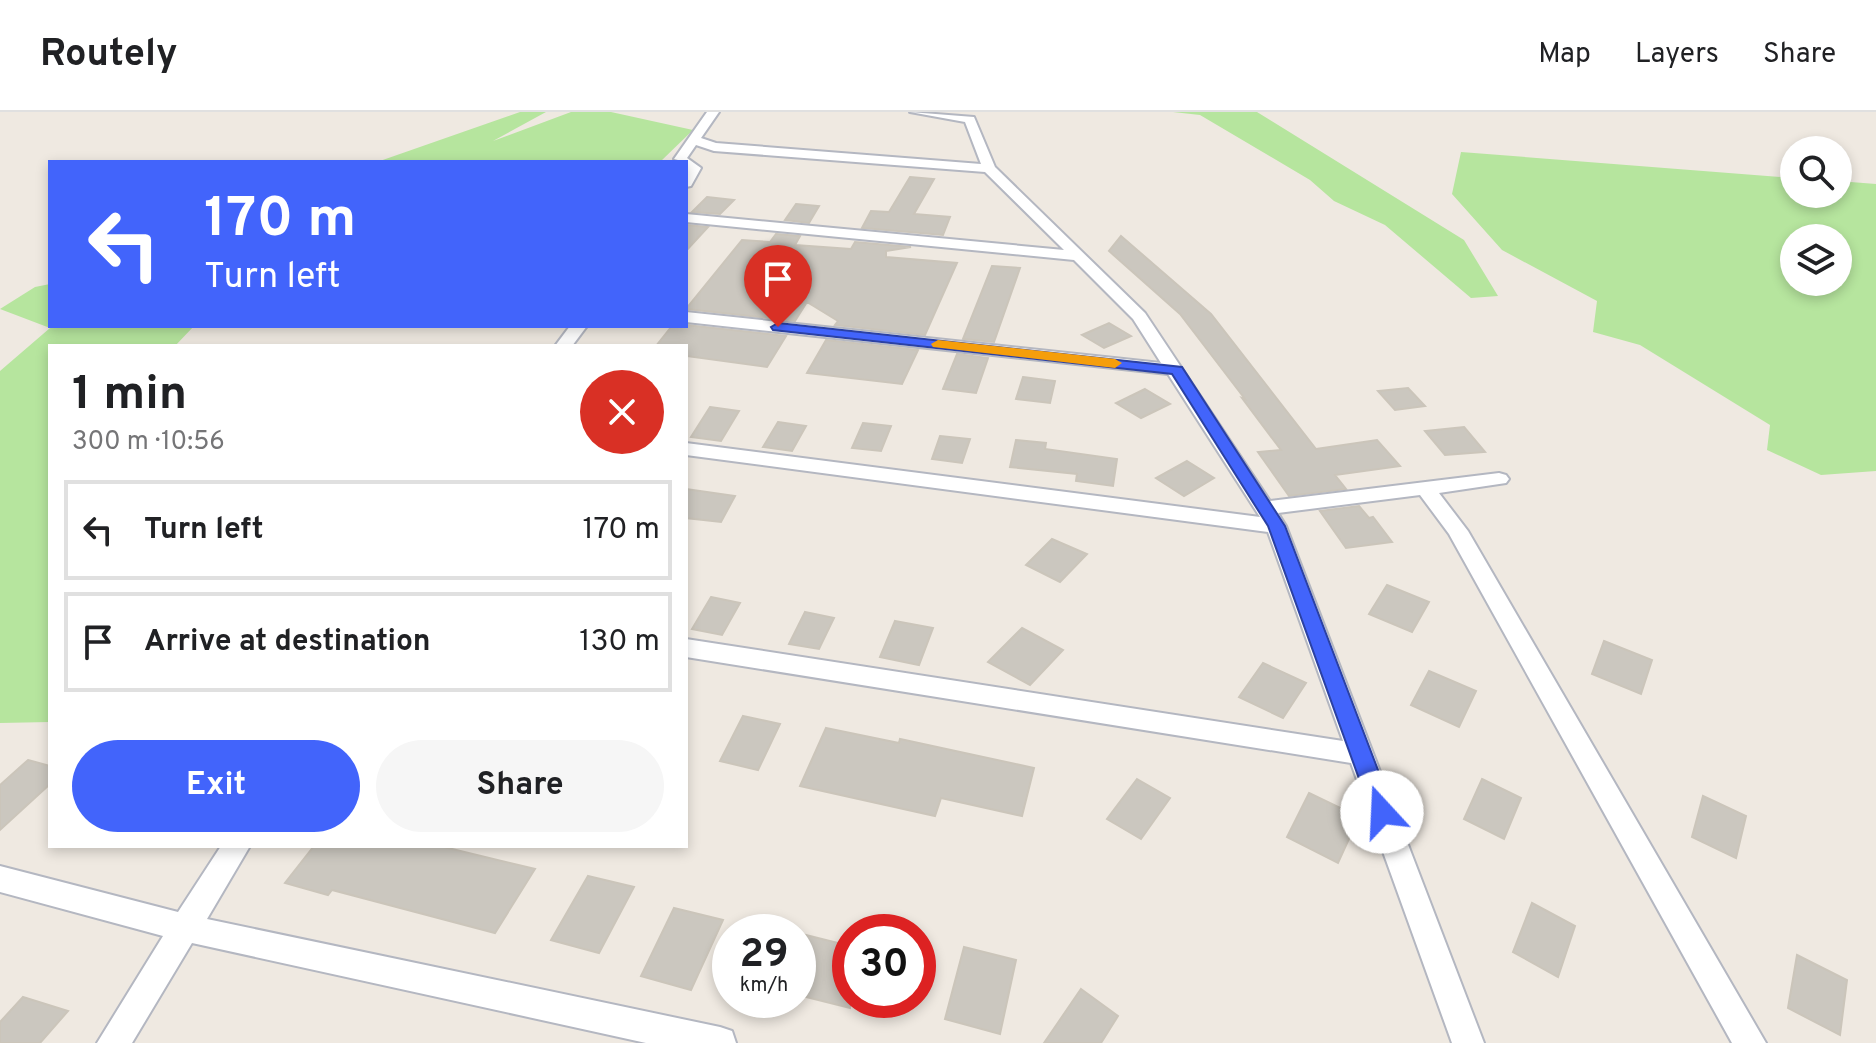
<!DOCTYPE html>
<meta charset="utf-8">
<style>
:root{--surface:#fff;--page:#f6f6f6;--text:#202124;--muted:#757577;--line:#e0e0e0;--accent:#4264fb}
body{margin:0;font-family:Overpass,sans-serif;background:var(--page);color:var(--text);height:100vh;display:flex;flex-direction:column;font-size:30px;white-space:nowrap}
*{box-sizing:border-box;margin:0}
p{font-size:26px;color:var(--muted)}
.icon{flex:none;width:44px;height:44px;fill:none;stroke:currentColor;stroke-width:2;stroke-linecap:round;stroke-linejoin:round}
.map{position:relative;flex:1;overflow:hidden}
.panel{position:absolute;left:48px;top:232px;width:640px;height:504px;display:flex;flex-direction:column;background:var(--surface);border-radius:0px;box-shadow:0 4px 12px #0003}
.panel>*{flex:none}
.guide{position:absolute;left:48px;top:48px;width:640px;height:168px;border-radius:0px;box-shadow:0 4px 12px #0003;background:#4264fb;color:#fff;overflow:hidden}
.tools{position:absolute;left:1780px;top:24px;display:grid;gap:16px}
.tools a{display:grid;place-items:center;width:72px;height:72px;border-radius:50%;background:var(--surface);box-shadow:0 4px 12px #0003;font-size:40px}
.speed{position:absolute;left:712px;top:802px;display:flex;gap:16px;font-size:40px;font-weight:700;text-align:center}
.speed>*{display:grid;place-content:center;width:104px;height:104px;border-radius:50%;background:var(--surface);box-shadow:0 4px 12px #0003;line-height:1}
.speed small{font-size:20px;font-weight:400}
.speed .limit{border:12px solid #d22;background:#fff;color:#111}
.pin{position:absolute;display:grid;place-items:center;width:68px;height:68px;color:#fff;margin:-82px -34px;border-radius:50% 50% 50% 0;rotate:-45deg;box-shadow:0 0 8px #0007}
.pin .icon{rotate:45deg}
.me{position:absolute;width:88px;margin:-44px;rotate:340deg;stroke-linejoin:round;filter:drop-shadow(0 0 6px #0008)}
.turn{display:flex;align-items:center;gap:28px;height:168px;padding:0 24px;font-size:36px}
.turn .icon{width:104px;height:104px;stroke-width:2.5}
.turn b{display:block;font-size:56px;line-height:68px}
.round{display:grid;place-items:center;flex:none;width:84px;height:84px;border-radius:42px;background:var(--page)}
.headline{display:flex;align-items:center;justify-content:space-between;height:136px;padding:0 24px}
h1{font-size:48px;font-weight:700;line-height:60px}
.cta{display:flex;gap:16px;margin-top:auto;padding:16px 24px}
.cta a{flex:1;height:92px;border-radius:48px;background:var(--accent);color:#fff;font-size:32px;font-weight:700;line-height:92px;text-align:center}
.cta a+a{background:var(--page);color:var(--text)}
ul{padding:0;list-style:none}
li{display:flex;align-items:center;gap:24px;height:100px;margin:0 16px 12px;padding:0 8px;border:4px solid var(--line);border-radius:0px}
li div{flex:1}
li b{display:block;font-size:30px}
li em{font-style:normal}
header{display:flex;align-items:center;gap:48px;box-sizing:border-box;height:112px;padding:0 40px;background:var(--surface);border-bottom:2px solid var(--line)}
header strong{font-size:38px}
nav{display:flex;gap:44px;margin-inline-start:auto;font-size:28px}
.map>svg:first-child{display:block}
.green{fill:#b6e59e;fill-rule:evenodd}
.building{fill:#cbc7bf;stroke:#cbc5ba;stroke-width:2}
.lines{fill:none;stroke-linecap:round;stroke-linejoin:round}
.street-casing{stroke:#b4b7c1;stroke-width:4}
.street{fill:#fff;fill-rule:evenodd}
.route{fill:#4264fb;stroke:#2b41a3;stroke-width:2}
.slow{fill:#f59e0b}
</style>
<header>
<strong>Routely</strong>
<nav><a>Map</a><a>Layers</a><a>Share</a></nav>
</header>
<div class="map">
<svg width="1876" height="931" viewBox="0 0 1876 931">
<rect width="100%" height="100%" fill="#efe9e1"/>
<path class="green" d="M 520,0 L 546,0 L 493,29 L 571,0 L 611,0 L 693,18 L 660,50 L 377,50 Z
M 1173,0 L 1257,0 L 1464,128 L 1498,184 L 1471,186 L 1385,113 L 1334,89 L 1310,68 L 1200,3 Z
M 1461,40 L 1794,66 L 1794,82 L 1838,82 L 1838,69 L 1876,72 L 1876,359 L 1821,363 L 1767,338 L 1770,313 L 1640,233 L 1593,220 L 1597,189 L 1502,138 L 1452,82 ZM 1838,126 L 1838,170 L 1794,170 L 1794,126 Z
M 50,172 L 50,214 L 194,214 L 175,234 L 50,234 L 50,610 L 0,611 L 0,259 L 50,216 L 0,197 L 35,175 Z"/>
<path class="building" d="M 910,65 L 934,67 L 914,102 L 950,105 L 943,123 L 862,116 L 871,99 L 889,100 Z
M 707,85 L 734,88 L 720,102 L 692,100 Z
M 796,92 L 819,94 L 809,111 L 785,108 Z
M 686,113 L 708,115 L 686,139 Z
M 776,122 L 800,124 L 795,133 L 851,137 L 855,130 L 911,135 L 886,139 L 886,145 L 957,151 L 925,223 L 835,213 L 838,209 L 807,190 L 795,209 L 686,197 L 742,128 L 770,130 Z
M 1121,124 L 1211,202 L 1316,337 L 1377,328 L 1400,354 L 1335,363 L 1346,377 L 1289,384 L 1258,340 L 1281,338 L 1242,286 L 1245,287 L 1180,202 L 1109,139 Z
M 992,154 L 1020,156 L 994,230 L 963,227 Z
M 1109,211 L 1131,224 L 1104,236 L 1082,223 Z
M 686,213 L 786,224 L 767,255 L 686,244 L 686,234 L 656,234 L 672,214 Z
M 826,228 L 918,238 L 902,272 L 807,261 Z
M 957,242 L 988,246 L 976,281 L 943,277 Z
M 1023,265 L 1055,269 L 1050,291 L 1016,287 Z
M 1408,276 L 1425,294 L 1395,298 L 1378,279 Z
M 1145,277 L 1170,292 L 1141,306 L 1116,291 Z
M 710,295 L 739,299 L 721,329 L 691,325 Z
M 778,310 L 806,314 L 792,339 L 763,335 Z
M 863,311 L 891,314 L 881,339 L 852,336 Z
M 1464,315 L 1485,340 L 1445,343 L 1425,319 Z
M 940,324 L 970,327 L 962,351 L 932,347 Z
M 1016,328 L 1046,331 L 1045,337 L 1117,347 L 1113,374 L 1076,369 L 1077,362 L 1010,355 Z
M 1187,349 L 1214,366 L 1184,384 L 1156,366 Z
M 686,377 L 735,384 L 721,410 L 686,406 Z
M 1359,394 L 1369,406 L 1373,405 L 1392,430 L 1346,436 L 1320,399 Z
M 1052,427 L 1087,442 L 1060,470 L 1026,453 Z
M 1387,473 L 1429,490 L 1412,520 L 1369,502 Z
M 711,485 L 740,491 L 722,523 L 692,517 Z
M 805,500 L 834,506 L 819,537 L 789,532 Z
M 895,509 L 933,516 L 919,553 L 880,545 Z
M 1022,516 L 1063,538 L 1030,573 L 988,550 Z
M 1604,529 L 1652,548 L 1641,582 L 1592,562 Z
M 1263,551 L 1306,571 L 1283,606 L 1239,585 Z
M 1429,559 L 1476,579 L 1459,615 L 1411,593 Z
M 743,604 L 780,612 L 758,658 L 720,649 Z
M 826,616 L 899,631 L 900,627 L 1034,656 L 1022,704 L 941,686 L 935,704 L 800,674 Z
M 28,648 L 50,654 L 50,672 L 0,718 L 0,673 Z
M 1137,667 L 1170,686 L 1141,727 L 1107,707 Z
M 1482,667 L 1521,686 L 1504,727 L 1464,707 Z
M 1309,681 L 1359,705 L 1338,751 L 1287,725 Z
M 1703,684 L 1746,704 L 1736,746 L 1692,725 Z
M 314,734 L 440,734 L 535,757 L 495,821 L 332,778 L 328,783 L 285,771 Z
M 588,764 L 634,775 L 599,841 L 551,828 Z
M 1532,791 L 1575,814 L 1558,865 L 1513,840 Z
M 674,796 L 723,808 L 691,878 L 641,864 Z
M 798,821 L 850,834 L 850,896 L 798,883 Z
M 964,835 L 1016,848 L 1000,922 L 945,907 Z
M 1797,843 L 1847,868 L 1840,923 L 1788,896 Z
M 1081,877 L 1118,904 L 1101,931 L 1044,931 Z
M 23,885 L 68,899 L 40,931 L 0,931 L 0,910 Z"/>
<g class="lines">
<defs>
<path id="street" d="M 707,0 L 719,0 L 701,26 L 716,31 L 981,52 L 965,10 L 910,0 L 974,5 L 995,55 L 1145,201 L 1270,389 L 1499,361 L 1506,363 L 1509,367 L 1506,371 L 1439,381 L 1468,419 L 1766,931 L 1732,931 L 1449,422 L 1420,383 L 1278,401 L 1286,414 L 1484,931 L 1452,931 L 1351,651 L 686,545 L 686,527 L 1343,629 L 1268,420 L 686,343 L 686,331 L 1260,405 L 1168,262 L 686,210 L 686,200 L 1161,251 L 1133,207 L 1074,148 L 686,110 L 686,102 L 1064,138 L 985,60 L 714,39 L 696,33 L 687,46 L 701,56 L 691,74 L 686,75 L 686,50 L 674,47 Z
M 570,214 L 587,214 L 572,234 L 555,234 Z
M 221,734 L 250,734 L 207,807 L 720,915 L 732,919 L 736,931 L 646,931 L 192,831 L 132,931 L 97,931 L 163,824 L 0,780 L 0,754 L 178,800 Z"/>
</defs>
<use href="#street" class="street-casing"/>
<use href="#street" class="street"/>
</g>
<path class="route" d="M 778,211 L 1182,255 L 1285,414 L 1394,700 L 1390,707 L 1382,710 L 1374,707 L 1371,700 L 1268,414 L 1172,262 L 773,218 L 771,215 Z"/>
<path class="slow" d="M 938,228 L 1115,247 L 1122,251 L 1115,256 L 933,235 L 931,232 Z"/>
</svg>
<div class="tools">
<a><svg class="icon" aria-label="search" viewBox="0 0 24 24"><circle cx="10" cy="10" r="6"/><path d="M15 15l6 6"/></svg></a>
<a><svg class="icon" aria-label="layers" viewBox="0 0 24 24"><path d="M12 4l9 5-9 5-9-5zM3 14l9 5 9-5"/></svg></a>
</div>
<div class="speed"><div>29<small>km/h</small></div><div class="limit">30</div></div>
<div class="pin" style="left:778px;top:215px;background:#d93025"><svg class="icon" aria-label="arrive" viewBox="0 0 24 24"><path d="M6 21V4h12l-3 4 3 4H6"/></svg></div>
<svg class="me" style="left:1382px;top:700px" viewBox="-20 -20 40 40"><circle r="19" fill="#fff"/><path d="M0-13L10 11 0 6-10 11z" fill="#4264fb"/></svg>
<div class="guide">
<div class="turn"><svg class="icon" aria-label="left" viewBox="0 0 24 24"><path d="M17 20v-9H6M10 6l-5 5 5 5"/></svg><div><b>170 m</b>Turn left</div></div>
</div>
<section class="panel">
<div class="headline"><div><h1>1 min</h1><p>300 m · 10:56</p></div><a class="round" style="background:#d93025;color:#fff"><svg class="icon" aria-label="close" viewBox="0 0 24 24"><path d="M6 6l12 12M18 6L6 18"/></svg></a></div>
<ul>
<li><svg class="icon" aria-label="left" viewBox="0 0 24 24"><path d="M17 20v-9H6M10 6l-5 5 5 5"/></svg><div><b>Turn left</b></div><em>170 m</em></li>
<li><svg class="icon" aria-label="arrive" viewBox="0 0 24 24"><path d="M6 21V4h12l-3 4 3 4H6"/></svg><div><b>Arrive at destination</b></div><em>130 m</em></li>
</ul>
<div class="cta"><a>Exit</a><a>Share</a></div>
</section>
</div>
